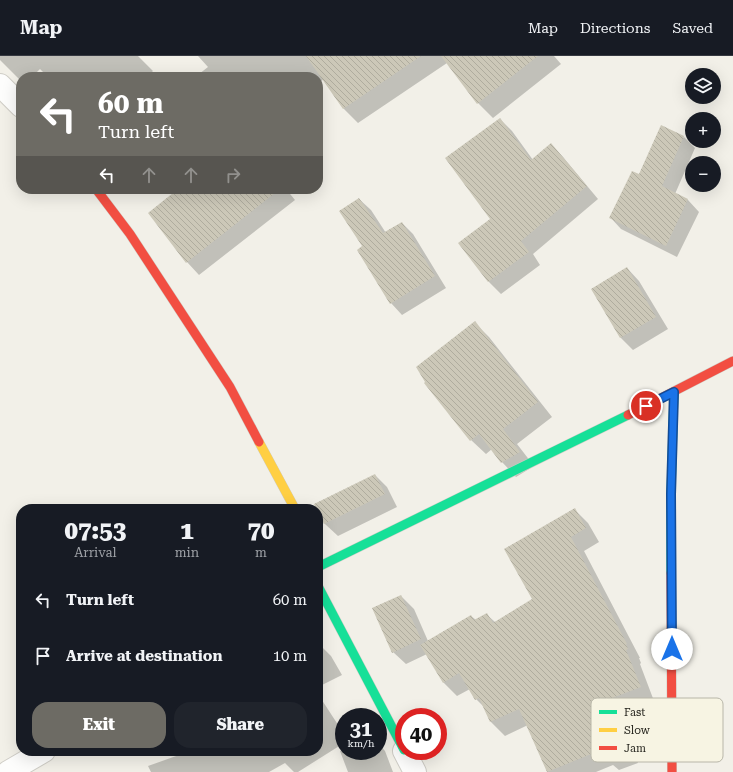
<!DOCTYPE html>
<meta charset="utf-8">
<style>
:root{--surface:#171b24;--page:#20242c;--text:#f1f3f6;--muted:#9ea1a6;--line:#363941;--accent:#6d6b64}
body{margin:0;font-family:"Roboto Serif",serif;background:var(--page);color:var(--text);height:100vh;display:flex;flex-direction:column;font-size:15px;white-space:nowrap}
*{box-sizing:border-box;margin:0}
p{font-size:13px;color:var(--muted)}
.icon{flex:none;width:22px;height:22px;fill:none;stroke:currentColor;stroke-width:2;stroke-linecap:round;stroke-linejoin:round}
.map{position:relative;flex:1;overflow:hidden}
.side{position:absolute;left:16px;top:448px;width:307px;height:252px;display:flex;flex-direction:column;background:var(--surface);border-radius:16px;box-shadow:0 4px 16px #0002}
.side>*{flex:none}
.guide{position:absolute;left:16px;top:16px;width:307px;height:122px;border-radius:16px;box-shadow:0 4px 16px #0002;background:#6d6b64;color:#fff;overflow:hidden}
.tools{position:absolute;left:685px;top:12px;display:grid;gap:8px}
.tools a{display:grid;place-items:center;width:36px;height:36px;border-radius:50%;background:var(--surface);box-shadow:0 4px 16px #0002;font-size:20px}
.speed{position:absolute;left:335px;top:652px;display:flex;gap:8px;font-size:20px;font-weight:700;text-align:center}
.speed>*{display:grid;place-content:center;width:52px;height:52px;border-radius:50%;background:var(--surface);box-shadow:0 4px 16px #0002;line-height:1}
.speed small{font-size:10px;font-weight:400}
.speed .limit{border:6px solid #d22;background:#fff;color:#111}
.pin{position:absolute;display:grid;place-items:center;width:34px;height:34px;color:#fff;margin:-17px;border:2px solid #fff;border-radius:50%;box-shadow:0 1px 4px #0007}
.me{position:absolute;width:44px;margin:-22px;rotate:0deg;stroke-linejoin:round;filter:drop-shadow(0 0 3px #0008)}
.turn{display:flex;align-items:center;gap:14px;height:84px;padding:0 16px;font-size:18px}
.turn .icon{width:52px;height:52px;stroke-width:2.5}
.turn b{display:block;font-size:28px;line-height:34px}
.lanes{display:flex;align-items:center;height:38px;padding:0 16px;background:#0003;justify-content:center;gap:20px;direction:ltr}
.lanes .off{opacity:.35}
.eta{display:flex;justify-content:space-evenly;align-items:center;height:68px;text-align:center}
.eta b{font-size:24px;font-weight:800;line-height:28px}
.action{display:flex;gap:8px;margin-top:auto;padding:8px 16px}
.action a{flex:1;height:46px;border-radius:16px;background:var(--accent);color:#fff;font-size:16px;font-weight:800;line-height:46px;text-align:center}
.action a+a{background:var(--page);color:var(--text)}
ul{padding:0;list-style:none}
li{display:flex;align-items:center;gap:12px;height:56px;padding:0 16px}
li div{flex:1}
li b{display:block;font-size:15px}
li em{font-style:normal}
header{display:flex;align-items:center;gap:24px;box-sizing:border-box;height:56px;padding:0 20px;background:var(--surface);border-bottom:1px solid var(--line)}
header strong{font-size:19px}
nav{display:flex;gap:22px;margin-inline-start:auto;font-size:14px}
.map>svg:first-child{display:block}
.shadow{fill:#0003}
.building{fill:url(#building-back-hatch)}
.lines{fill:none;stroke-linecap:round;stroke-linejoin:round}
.street-casing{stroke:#cfcdc6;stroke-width:24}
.fast-casing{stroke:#cfcdc6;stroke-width:10}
.slow-casing{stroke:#cfcdc6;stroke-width:10}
.jam-casing{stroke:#cfcdc6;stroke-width:10}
.street{stroke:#fdfdfc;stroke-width:22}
.fast{stroke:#16e098;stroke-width:9}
.slow{stroke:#ffcf43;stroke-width:9}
.jam{stroke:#f24e42;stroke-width:9}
.route-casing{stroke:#114b97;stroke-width:10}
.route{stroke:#1a73e8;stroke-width:7}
.key{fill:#f7f4e3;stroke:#b8b6a8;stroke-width:1}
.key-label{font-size:11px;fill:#25241d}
</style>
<header>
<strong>Map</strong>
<nav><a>Map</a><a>Directions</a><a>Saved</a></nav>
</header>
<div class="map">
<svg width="733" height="716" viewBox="0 0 733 716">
<defs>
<pattern id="building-back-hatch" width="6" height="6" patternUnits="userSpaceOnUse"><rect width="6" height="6" fill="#ccc8b8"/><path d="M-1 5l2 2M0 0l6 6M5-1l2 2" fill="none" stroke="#afac9e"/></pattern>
</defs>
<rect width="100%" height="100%" fill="#f2f0e8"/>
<path class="shadow" d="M 0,0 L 138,0 L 153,15 L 147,21 L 48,21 L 40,13 L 32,21 L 21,21 L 21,25 L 0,4 Z
M 198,0 L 554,0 L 561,8 L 493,62 L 478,47 L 447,7 L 358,67 L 344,53 L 324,23 L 318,28 L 318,21 L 202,21 L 199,18 L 208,11 Z
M 500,63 L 512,75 L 533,104 L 551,89 L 563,101 L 598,143 L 533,198 L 540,209 L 501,238 L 489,226 L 460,187 L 491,163 Z
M 684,81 L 695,92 L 675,138 L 688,144 L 699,156 L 677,201 L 621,173 L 610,161 L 639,120 Z
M 180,133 L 286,133 L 295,144 L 199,219 L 187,206 L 150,157 Z
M 359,143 L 371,154 L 386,177 L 402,167 L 413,178 L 446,232 L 402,259 L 391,247 L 363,191 Z
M 627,212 L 639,225 L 668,273 L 633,294 L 621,282 L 592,233 Z
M 474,266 L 489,281 L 552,361 L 517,388 L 534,410 L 516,421 L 502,406 L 492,393 L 486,398 L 471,384 L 426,327 Z
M 375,419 L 387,431 L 397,451 L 338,480 L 325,468 L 318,453 Z
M 575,454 L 588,467 L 599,486 L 584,495 L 640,602 L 639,602 L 641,607 L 640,608 L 654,645 L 620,658 L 638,707 L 619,714 L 613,709 L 596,716 L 548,716 L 528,669 L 505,680 L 491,666 L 484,651 L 476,643 L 470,633 L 457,640 L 443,626 L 427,598 L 406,608 L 393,596 L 401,540 L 414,553 L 428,585 L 471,560 L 476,564 L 486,558 L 495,566 L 534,543 Z
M 318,587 L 331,600 L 342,619 L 318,631 Z
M 318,638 L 344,678 L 344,687 L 298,716 L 294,716 L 285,707 L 269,716 L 151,716 L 148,710 L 179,699 L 177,695 L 318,695 Z
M 378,687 L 385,695 L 393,716 L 348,716 L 340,695 L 344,693 L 344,695 L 378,695 Z"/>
<path class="building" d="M 306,0 L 421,0 L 343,53 Z
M 441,0 L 538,0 L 477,48 Z
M 500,62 L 531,104 L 551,87 L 587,130 L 521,185 L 529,196 L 488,226 L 458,187 L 490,163 L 445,102 Z
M 661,69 L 684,80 L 662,130 L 688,143 L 666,190 L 609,162 L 632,115 L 639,118 Z
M 178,133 L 280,133 L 186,207 L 148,157 Z
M 359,142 L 383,177 L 402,166 L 435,220 L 390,248 L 357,194 L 362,190 L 339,155 Z
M 627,211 L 656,261 L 620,282 L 591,233 Z
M 475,265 L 538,346 L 503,373 L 520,396 L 501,407 L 479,378 L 470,385 L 424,327 L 425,326 L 416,311 Z
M 375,418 L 385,438 L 324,468 L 318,456 L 318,453 L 316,453 L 314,448 Z
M 575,452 L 586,472 L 571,481 L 627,588 L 626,588 L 628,593 L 626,594 L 641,631 L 607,644 L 625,693 L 604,701 L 601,694 L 547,716 L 519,653 L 490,666 L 479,642 L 475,644 L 459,617 L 443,627 L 420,589 L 471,559 L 474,564 L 487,557 L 493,567 L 532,543 L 504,493 Z
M 401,539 L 421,583 L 392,597 L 372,552 Z"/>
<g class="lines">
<defs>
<path id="street" d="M 0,29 L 21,50
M 404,695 L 415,716
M 8,716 L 44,695"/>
<path id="fast" d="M 318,511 L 628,359
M 671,517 L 671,438 L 674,336
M 318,530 L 404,694"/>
<path id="slow" d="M 259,386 L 295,453"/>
<path id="jam" d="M 96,133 L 130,178 L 230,331 L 259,386
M 628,359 L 733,305
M 671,517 L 672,716"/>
</defs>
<use href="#street" class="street-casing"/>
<use href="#fast" class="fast-casing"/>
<use href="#slow" class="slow-casing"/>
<use href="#jam" class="jam-casing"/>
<use href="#street" class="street"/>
<use href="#fast" class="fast"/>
<use href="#slow" class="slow"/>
<use href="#jam" class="jam"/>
</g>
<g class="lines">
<defs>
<path id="route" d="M 646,350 L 674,336 L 671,438 L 672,593"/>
</defs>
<use href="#route" class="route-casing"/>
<use href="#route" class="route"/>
</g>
<rect x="591" y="642" width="132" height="64" rx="6" class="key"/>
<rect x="599" y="654" width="18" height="4" fill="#16e098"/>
<rect x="599" y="672" width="18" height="4" fill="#ffcf43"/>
<rect x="599" y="690" width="18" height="4" fill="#f24e42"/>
<g class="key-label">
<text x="624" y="660">Fast</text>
<text x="624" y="678">Slow</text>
<text x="624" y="696">Jam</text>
</g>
</svg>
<div class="tools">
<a><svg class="icon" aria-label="layers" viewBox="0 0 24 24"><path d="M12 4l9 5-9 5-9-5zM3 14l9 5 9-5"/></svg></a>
<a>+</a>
<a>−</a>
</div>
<div class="speed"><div>31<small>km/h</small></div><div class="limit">40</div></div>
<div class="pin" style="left:646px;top:350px;background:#d93025"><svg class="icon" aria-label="arrive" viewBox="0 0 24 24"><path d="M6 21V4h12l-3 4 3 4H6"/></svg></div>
<svg class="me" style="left:672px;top:593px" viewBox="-20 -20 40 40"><circle r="19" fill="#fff"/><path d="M0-13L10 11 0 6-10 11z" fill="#1a73e8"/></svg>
<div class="guide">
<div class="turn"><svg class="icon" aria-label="left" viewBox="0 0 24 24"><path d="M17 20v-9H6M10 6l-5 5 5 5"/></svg><div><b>60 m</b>Turn left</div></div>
<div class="lanes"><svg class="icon" aria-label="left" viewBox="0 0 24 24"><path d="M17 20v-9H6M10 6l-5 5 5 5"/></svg><svg class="icon off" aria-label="ahead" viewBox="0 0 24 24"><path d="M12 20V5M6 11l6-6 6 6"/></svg><svg class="icon off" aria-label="ahead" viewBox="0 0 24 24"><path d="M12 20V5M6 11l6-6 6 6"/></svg><svg class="icon off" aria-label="right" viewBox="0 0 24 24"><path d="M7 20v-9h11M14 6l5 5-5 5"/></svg></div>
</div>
<section class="side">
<div class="eta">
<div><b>07:53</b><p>Arrival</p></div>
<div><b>1</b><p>min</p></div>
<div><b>70</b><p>m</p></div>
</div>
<ul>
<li><svg class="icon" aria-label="left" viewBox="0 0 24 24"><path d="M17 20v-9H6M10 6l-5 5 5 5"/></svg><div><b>Turn left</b></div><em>60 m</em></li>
<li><svg class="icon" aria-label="arrive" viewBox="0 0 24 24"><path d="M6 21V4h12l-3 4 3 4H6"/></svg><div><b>Arrive at destination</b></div><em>10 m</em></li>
</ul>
<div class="action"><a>Exit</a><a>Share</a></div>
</section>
</div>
